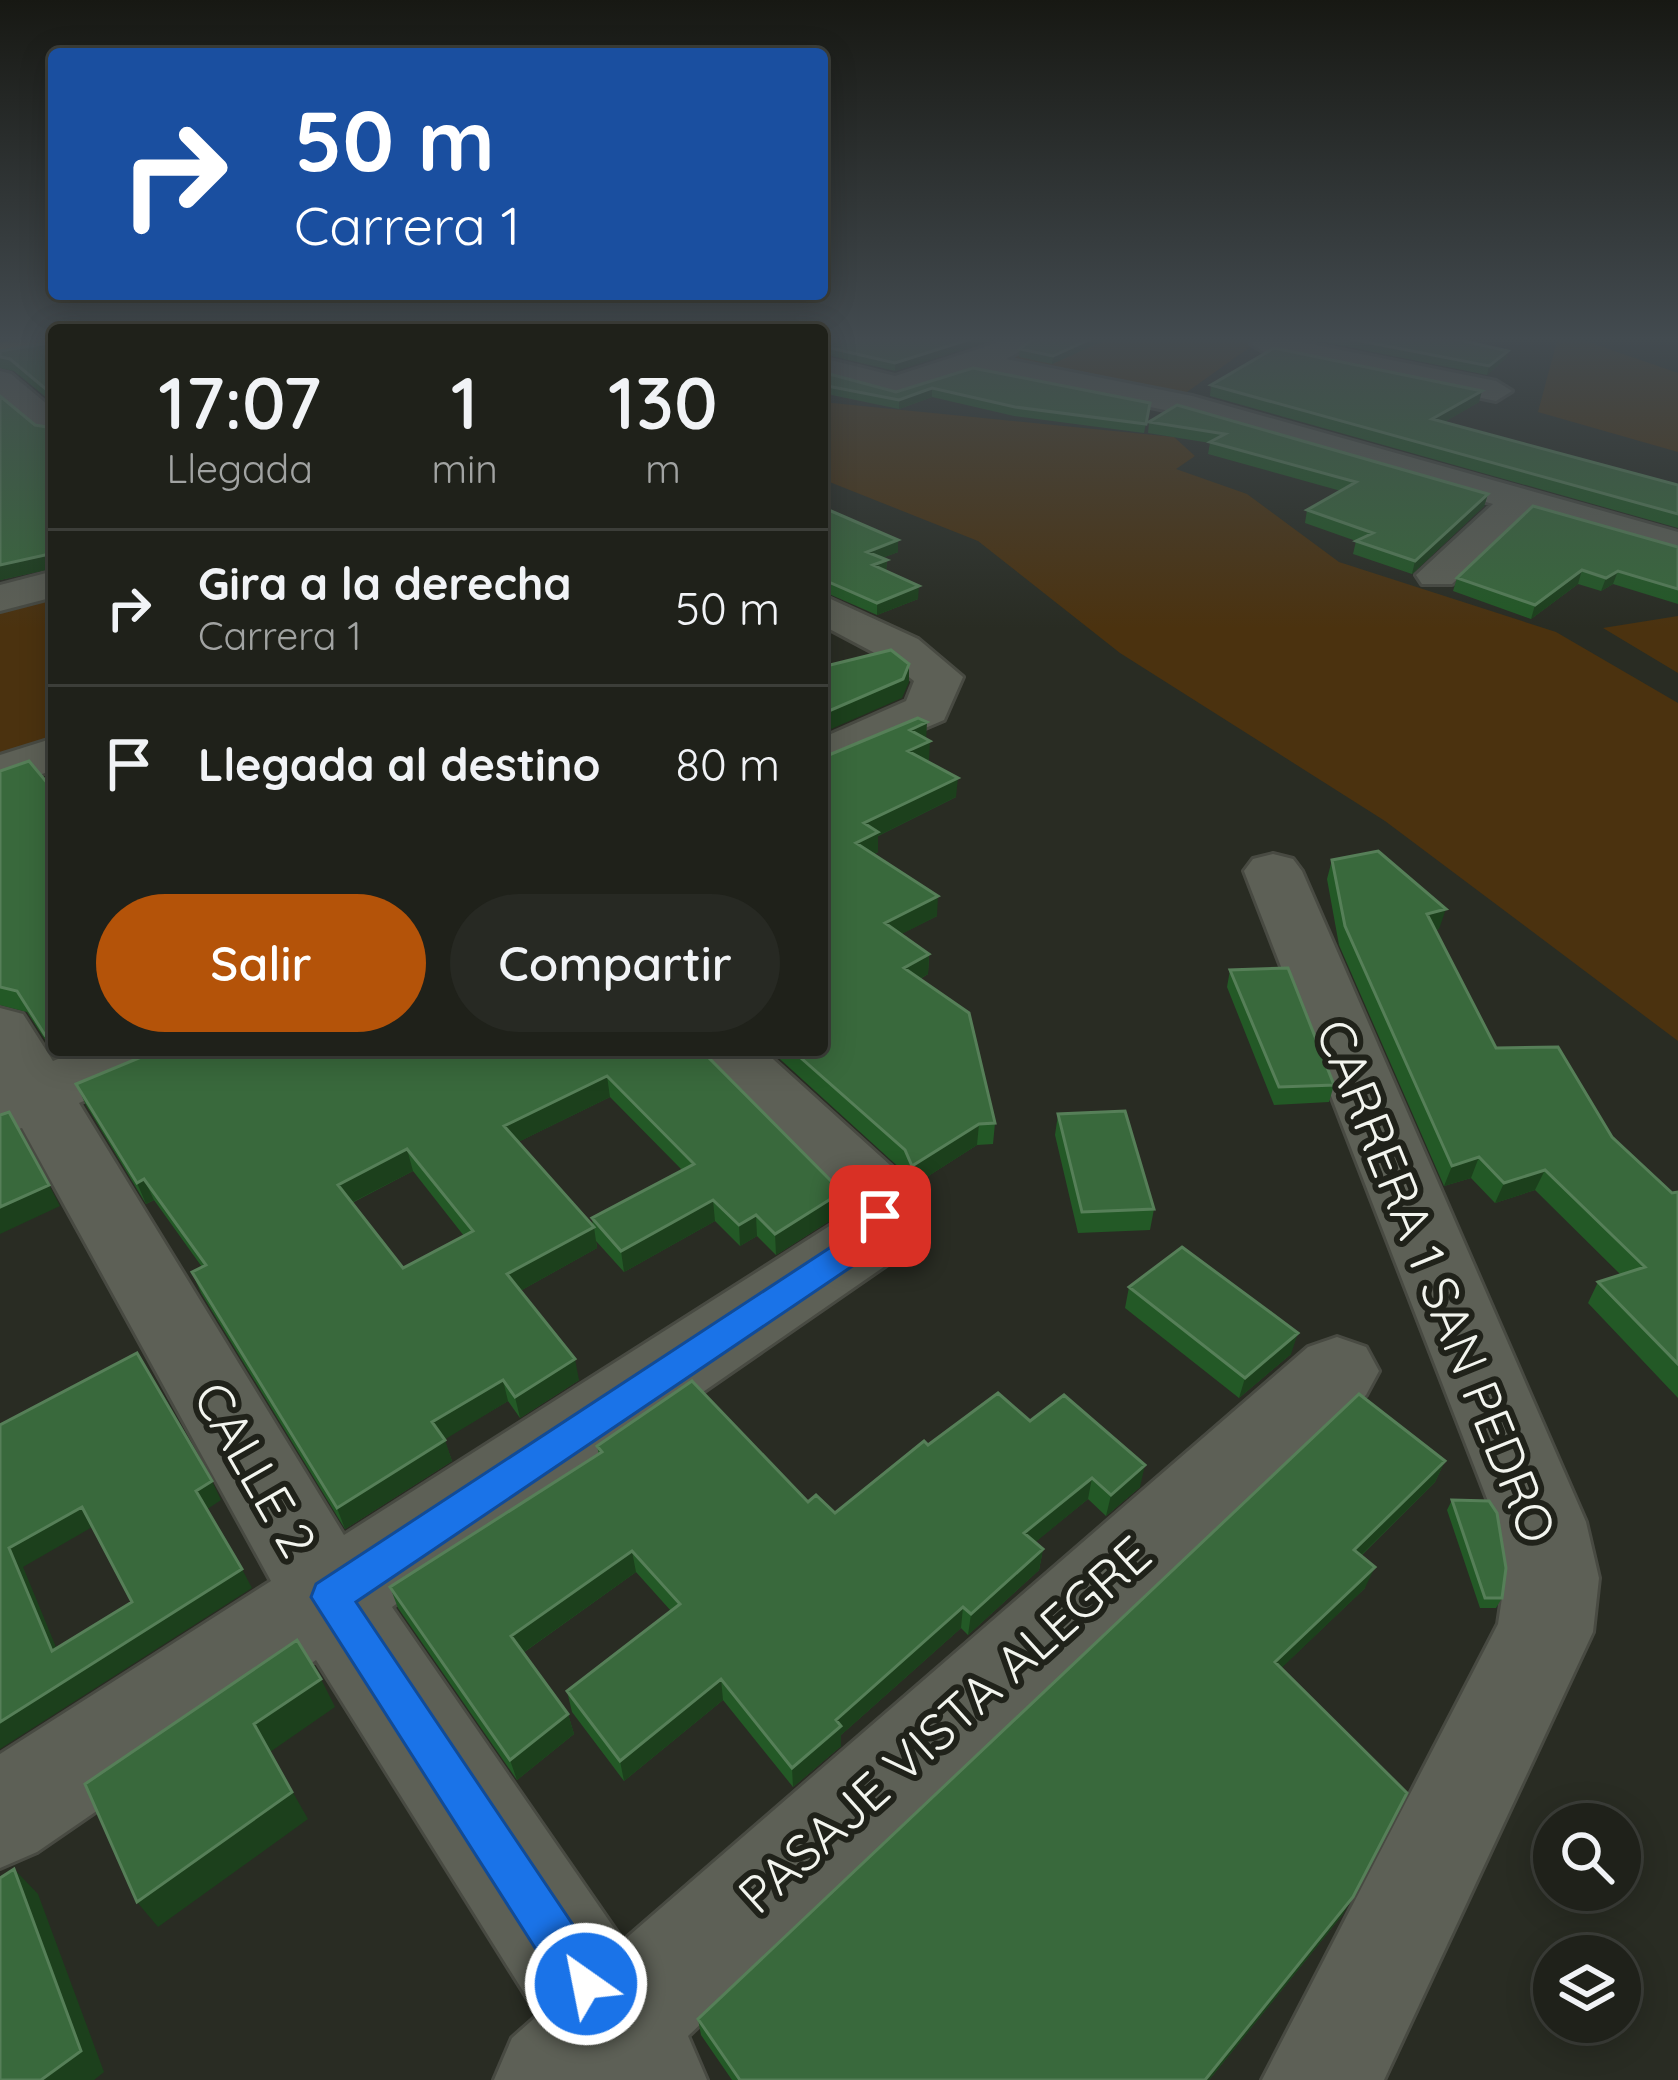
<!DOCTYPE html>
<html lang="es">
<style>
:root{--surface:#1f211a;--page:#272923;--text:#f1f3f6;--muted:#a1a3a2;--line:#3c3e39;--accent:#b45309}
body{margin:0;font-family:Quicksand,sans-serif;background:var(--page);color:var(--text);height:100vh;display:flex;flex-direction:column;font-size:45px;white-space:nowrap}
*{box-sizing:border-box;margin:0}
p{font-size:39px;color:var(--muted)}
.icon{flex:none;width:66px;height:66px;fill:none;stroke:currentColor;stroke-width:2;stroke-linecap:round;stroke-linejoin:round}
.map{position:relative;flex:1;overflow:hidden}
.panel{position:absolute;left:48px;top:324px;width:780px;height:732px;display:flex;flex-direction:column;background:var(--surface);border-radius:12px;box-shadow:0 6px 30px #0003,0 0 0 3px var(--line)}
.panel>*{flex:none}
.hud{position:absolute;left:48px;top:48px;width:780px;height:252px;border-radius:12px;box-shadow:0 6px 30px #0003,0 0 0 3px var(--line);background:#1a4fa0;color:#fff;overflow:hidden}
.buttons{position:absolute;left:1533px;top:1803px;display:grid;gap:24px}
.buttons a{display:grid;place-items:center;width:108px;height:108px;border-radius:50%;background:var(--surface);box-shadow:0 6px 30px #0003,0 0 0 3px var(--line);font-size:60px}
.pin{position:absolute;display:grid;place-items:center;width:102px;height:102px;color:#fff;margin:-51px;border-radius:24px;box-shadow:0 6px 18px #0006}
.me{position:absolute;width:132px;margin:-66px;rotate:327deg;stroke-linejoin:round;filter:drop-shadow(0 0 9px #0008)}
.turn{display:flex;align-items:center;gap:42px;height:252px;padding:0 48px;font-size:54px}
.turn .icon{width:156px;height:156px;stroke-width:2.5}
.turn b{display:block;font-size:84px;line-height:102px}
.eta{display:flex;justify-content:space-evenly;align-items:center;height:204px;text-align:center}
.eta b{font-size:72px;font-weight:600;line-height:84px}
.action{display:flex;gap:24px;margin-top:auto;padding:24px 48px}
.action a{flex:1;height:138px;border-radius:72px;background:var(--accent);color:#fff;font-size:48px;font-weight:600;line-height:138px;text-align:center}
.action a+a{background:var(--page);color:var(--text)}
ul{padding:0;list-style:none}
li{display:flex;align-items:center;gap:36px;height:156px;padding:0 48px;border-top:3px solid var(--line)}
li div{flex:1}
li b{display:block;font-size:45px}
li em{font-style:normal}
.map>svg:first-child{display:block}
.green{fill:#4b320f}
.lines{fill:none;stroke-linecap:round;stroke-linejoin:round}
.minor-casing{stroke:#484a42;stroke-width:6}
.major-casing{stroke:#484a42;stroke-width:6}
.minor{fill:#5d6056;fill-rule:evenodd}
.major{fill:#857939;fill-rule:evenodd}
.wall{fill:#235926;fill-rule:evenodd}
.shaded-wall{fill:#1c401c}
.building{fill:#39693c;stroke:#567f58;stroke-width:3;fill-rule:evenodd}
.route{fill:#1a73e8;stroke:#114b97;stroke-width:3}
.labels{text-anchor:middle;dominant-baseline:central;stroke-width:12;stroke-linejoin:round;paint-order:stroke}
.near-street-label{font-size:51px;fill:#f2f4ee;stroke:#20221a}
</style>
<div class="map">
<svg width="1678" height="2080" viewBox="0 0 1678 2080">
<rect width="100%" height="100%" fill="#292c23"/>
<path class="green" d="M 1053,337 L 1264,337 L 1180,397 L 1003,363 Z
M 1558,337 L 1574,337 L 1678,373 L 1678,452 L 1538,412 Z
M 822,402 L 1174,437 L 1195,456 L 1176,469 L 1247,494 L 1339,562 L 1556,632 L 1678,703 L 1678,1041 L 1385,821 L 1120,653 L 978,541 L 822,479 Z
M 54,584 L 54,753 L 0,772 L 0,598 Z
M 1678,616 L 1678,673 L 1603,628 Z"/>
<g class="lines">
<defs>
<path id="minor" d="M 1015,337 L 1030,346 L 1006,359 L 1192,396 L 1678,532 L 1678,557 L 1528,514 L 1452,584 L 1422,584 L 1416,575 L 1493,504 L 1175,412 L 972,371 L 897,396 L 822,376 L 822,358 L 895,376 Z
M 1276,337 L 1496,381 L 1512,391 L 1496,401 L 1266,353 L 1251,344 L 1255,338 Z
M 0,371 L 11,374 L 54,410 L 54,437 L 42,434 L 0,398 Z
M 54,571 L 54,597 L 0,611 L 0,585 Z
M 822,595 L 918,639 L 963,677 L 944,720 L 822,772 L 822,738 L 906,701 L 914,681 L 886,659 L 822,625 Z
M 54,738 L 54,770 L 0,788 L 0,755 Z
M 1273,854 L 1293,859 L 1302,871 L 1586,1522 L 1599,1578 L 1593,1632 L 1384,2080 L 1262,2080 L 1498,1624 L 1505,1578 L 1496,1522 L 1244,871 L 1253,859 Z
M 0,1008 L 23,1014 L 53,1061 L 80,1050 L 175,1050 L 166,1066 L 79,1103 L 344,1535 L 842,1218 L 840,1205 L 689,1050 L 763,1050 L 901,1175 L 918,1216 L 901,1255 L 392,1607 L 623,1941 L 1308,1347 L 1337,1337 L 1366,1347 L 1379,1371 L 1366,1395 L 688,2036 L 707,2080 L 494,2080 L 512,2038 L 538,2015 L 316,1660 L 37,1852 L 0,1868 L 0,1754 L 271,1581 L 22,1128 L 0,1134 Z"/>
<path id="major" d="M 27,337 L 54,337 L 54,350 L 0,360 L 0,342 Z"/>
</defs>
<use href="#minor" class="minor-casing"/>
<use href="#major" class="major-casing"/>
<use href="#minor" class="minor"/>
<use href="#major" class="major"/>
</g>
<path class="wall" d="M 54,337 L 54,568 L 0,580 L 35,425 L 53,428 L 53,403 L 14,371 L 0,368 L 0,351 L 54,342 Z
M 822,337 L 1001,337 L 895,371 L 823,354 Z
M 1021,337 L 1112,337 L 1052,364 L 1019,357 L 1020,349 L 1029,342 Z
M 1299,337 L 1470,337 L 1465,341 L 1508,351 L 1506,358 L 1487,375 Z
M 973,368 L 1150,403 L 1144,433 L 1014,416 L 932,397 L 899,409 L 822,393 L 822,372 L 896,392 Z
M 1211,385 L 1479,402 L 1444,422 L 1678,485 L 1678,528 L 1210,396 Z
M 1177,405 L 1488,494 L 1484,506 L 1412,574 L 1353,554 L 1356,541 L 1305,523 L 1307,510 L 1341,491 L 1208,454 L 1210,443 L 1148,433 L 1149,422 Z
M 822,507 L 898,540 L 898,552 L 882,558 L 887,560 L 886,571 L 918,599 L 877,615 L 822,591 Z
M 1678,547 L 1678,604 L 1613,584 L 1601,591 L 1578,584 L 1531,619 L 1453,591 L 1457,578 Z
M 926,738 L 929,759 L 927,761 L 956,797 L 878,836 L 878,852 L 874,854 L 937,916 L 901,934 L 929,954 L 928,974 L 920,979 L 995,1123 L 993,1144 L 977,1145 L 911,1187 L 904,1172 L 770,1050 L 822,1050 L 824,757 Z
M 0,771 L 54,1050 L 69,1050 L 55,1055 L 27,1012 L 0,1005 Z
M 1332,860 L 1439,929 L 1435,930 L 1496,1048 L 1612,1137 L 1672,1193 L 1678,1192 L 1678,1398 L 1588,1303 L 1598,1282 L 1621,1275 L 1535,1190 L 1495,1203 L 1471,1178 L 1444,1186 L 1339,945 L 1327,879 Z
M 1230,970 L 1334,1085 L 1329,1102 L 1274,1105 L 1227,987 Z
M 701,1050 L 837,1216 L 776,1255 L 757,1236 L 740,1246 L 715,1221 L 624,1272 L 596,1241 L 597,1248 L 520,1291 L 579,1380 L 520,1418 L 508,1401 L 444,1439 L 452,1461 L 345,1529 L 201,1293 L 192,1272 L 202,1267 L 154,1200 L 146,1204 L 86,1105 L 76,1084 ZM 610,1097 L 682,1170 L 592,1218 L 593,1226 L 518,1142 ZM 413,1171 L 464,1236 L 403,1268 L 352,1203 Z
M 1058,1114 L 1154,1209 L 1150,1230 L 1078,1233 L 1055,1135 Z
M 1129,1287 L 1291,1354 L 1239,1398 L 1125,1308 Z
M 1030,1421 L 1140,1487 L 1106,1516 L 1088,1499 L 1035,1542 L 1043,1549 L 1039,1570 L 968,1635 L 961,1628 L 841,1735 L 841,1746 L 793,1787 L 723,1700 L 624,1781 L 572,1712 L 567,1691 L 671,1611 L 636,1572 L 523,1653 L 568,1714 L 574,1734 L 517,1780 L 398,1608 L 390,1587 L 599,1455 L 597,1446 L 808,1502 L 835,1513 L 928,1445 Z
M 1445,1461 L 1435,1482 L 1361,1556 L 1365,1588 L 1281,1668 L 1343,1914 L 1209,2080 L 732,2080 L 701,2035 L 698,2019 Z
M 1452,1500 L 1502,1598 L 1496,1608 L 1480,1608 L 1447,1510 Z"/>
<path class="shaded-wall" d="M 977,337 L 1001,337 L 895,371 L 895,363 Z
M 1095,337 L 1112,337 L 1052,364 L 1053,356 Z
M 1508,351 L 1506,358 L 1487,375 L 1489,366 Z
M 932,388 L 932,397 L 899,409 L 899,400 Z
M 1482,391 L 1479,402 L 1429,431 L 1432,419 Z
M 1488,494 L 1484,506 L 1412,574 L 1415,561 Z
M 898,540 L 898,552 L 867,564 L 867,552 Z
M 54,553 L 54,568 L 0,580 L 0,565 Z
M 887,560 L 886,572 L 873,565 Z
M 1582,570 L 1578,584 L 1531,619 L 1535,605 Z
M 1618,571 L 1613,584 L 1601,591 L 1606,578 Z
M 919,586 L 918,599 L 877,615 L 877,603 Z
M 830,622 L 830,634 L 822,638 L 822,625 Z
M 909,664 L 909,682 L 902,698 L 822,733 L 822,714 Z
M 927,722 L 926,741 L 910,730 Z
M 930,741 L 929,759 L 908,770 L 908,751 Z
M 958,778 L 956,797 L 878,836 L 878,852 L 856,862 L 856,843 L 864,823 Z
M 938,896 L 937,916 L 884,943 L 885,923 Z
M 1446,909 L 1439,929 L 1420,933 L 1427,914 Z
M 929,954 L 928,974 L 903,988 L 904,968 Z
M 54,1031 L 54,1050 L 69,1050 L 55,1055 L 45,1035 Z
M 607,1076 L 610,1097 L 508,1147 L 504,1126 Z
M 979,1124 L 977,1145 L 911,1187 L 912,1166 Z
M 407,1149 L 413,1171 L 345,1206 L 338,1185 Z
M 1479,1157 L 1471,1178 L 1444,1186 L 1452,1166 Z
M 1545,1170 L 1535,1190 L 1495,1203 L 1504,1183 Z
M 144,1179 L 154,1200 L 146,1204 L 137,1183 Z
M 49,1185 L 60,1206 L 0,1234 L 0,1207 Z
M 837,1195 L 837,1216 L 776,1255 L 775,1234 Z
M 713,1200 L 715,1221 L 624,1272 L 621,1251 Z
M 756,1215 L 757,1236 L 740,1246 L 739,1225 Z
M 594,1227 L 597,1248 L 511,1296 L 507,1274 Z
M 1298,1333 L 1291,1354 L 1239,1398 L 1245,1378 Z
M 575,1359 L 579,1380 L 520,1418 L 515,1397 Z
M 503,1380 L 508,1401 L 439,1443 L 432,1422 Z
M 445,1440 L 452,1461 L 345,1529 L 337,1508 Z
M 1445,1461 L 1435,1482 L 1345,1571 L 1354,1550 Z
M 1145,1465 L 1140,1487 L 1106,1516 L 1111,1495 Z
M 1092,1478 L 1088,1499 L 1021,1554 L 1024,1533 Z
M 212,1481 L 221,1500 L 206,1510 L 196,1491 Z
M 82,1507 L 94,1526 L 23,1567 L 65,1669 L 52,1651 L 9,1548 Z
M 1043,1549 L 1039,1570 L 968,1635 L 971,1614 Z
M 632,1551 L 636,1572 L 517,1657 L 511,1636 Z
M 1375,1567 L 1365,1588 L 1267,1682 L 1275,1662 Z
M 242,1569 L 252,1588 L 0,1749 L 0,1722 Z
M 963,1607 L 961,1628 L 841,1735 L 841,1746 L 793,1787 L 792,1768 L 836,1720 Z
M 321,1679 L 335,1707 L 270,1752 L 308,1819 L 158,1927 L 137,1902 L 254,1724 Z
M 721,1679 L 723,1700 L 624,1781 L 620,1761 Z
M 568,1714 L 574,1734 L 517,1780 L 510,1760 Z
M 14,1869 L 38,1894 L 104,2072 L 94,2080 L 41,2080 Z
M 1353,1897 L 1343,1914 L 1209,2080 L 1205,2080 Z"/>
<path class="building" d="M 54,337 L 54,553 L 0,565 L 0,396 L 35,425 L 53,428 L 53,395 L 10,359 L 0,357 L 0,351 L 54,342 Z
M 822,337 L 977,337 L 895,363 L 822,346 Z
M 1035,337 L 1095,337 L 1053,356 L 1020,349 Z
M 1340,337 L 1459,337 L 1455,339 L 1508,351 L 1489,366 Z
M 1274,348 L 1482,391 L 1432,419 L 1678,485 L 1678,514 L 1211,385 Z
M 973,368 L 1150,403 L 1146,424 L 1015,407 L 932,388 L 899,400 L 822,385 L 822,372 L 896,392 Z
M 1177,405 L 1488,494 L 1415,561 L 1356,541 L 1373,533 L 1307,510 L 1356,482 L 1210,442 L 1225,434 L 1149,422 Z
M 1533,506 L 1678,547 L 1678,589 L 1618,571 L 1606,578 L 1582,570 L 1535,605 L 1457,578 Z
M 822,507 L 898,540 L 867,552 L 887,560 L 873,565 L 919,586 L 877,603 L 822,579 Z
M 891,650 L 909,664 L 903,679 L 822,714 L 822,667 Z
M 918,718 L 927,722 L 910,730 L 930,741 L 908,751 L 958,778 L 864,823 L 878,832 L 856,843 L 938,896 L 885,923 L 929,954 L 904,968 L 969,1013 L 995,1123 L 979,1124 L 912,1166 L 905,1150 L 792,1050 L 822,1050 L 822,756 L 824,757 Z
M 29,761 L 54,791 L 54,1031 L 45,1035 L 17,991 L 0,987 L 0,771 Z
M 1378,851 L 1446,909 L 1427,914 L 1496,1048 L 1558,1047 L 1612,1137 L 1672,1193 L 1678,1192 L 1678,1364 L 1598,1282 L 1645,1267 L 1545,1170 L 1504,1183 L 1479,1157 L 1452,1166 L 1345,926 L 1332,860 Z
M 1288,968 L 1334,1085 L 1279,1087 L 1230,970 Z
M 158,1050 L 701,1050 L 836,1186 L 837,1195 L 775,1234 L 756,1215 L 739,1225 L 713,1200 L 621,1251 L 592,1218 L 694,1164 L 607,1076 L 504,1126 L 594,1227 L 507,1274 L 575,1359 L 515,1397 L 503,1380 L 432,1422 L 445,1440 L 337,1508 L 192,1272 L 206,1265 L 144,1179 L 137,1183 L 76,1084 ZM 407,1149 L 473,1231 L 403,1268 L 338,1185 Z
M 1125,1111 L 1154,1209 L 1082,1212 L 1058,1114 Z
M 9,1112 L 49,1185 L 0,1207 L 0,1115 Z
M 1182,1247 L 1298,1333 L 1245,1378 L 1129,1287 Z
M 137,1353 L 212,1481 L 196,1491 L 242,1569 L 0,1722 L 0,1425 ZM 82,1507 L 132,1602 L 52,1651 L 9,1548 Z
M 692,1381 L 808,1502 L 816,1495 L 835,1513 L 924,1441 L 928,1445 L 998,1393 L 1030,1421 L 1064,1395 L 1145,1465 L 1111,1495 L 1092,1478 L 1024,1533 L 1043,1549 L 971,1614 L 963,1607 L 836,1720 L 841,1726 L 792,1768 L 721,1679 L 620,1761 L 567,1691 L 680,1604 L 632,1551 L 511,1636 L 568,1714 L 510,1760 L 390,1587 L 602,1452 L 597,1446 Z
M 1359,1394 L 1445,1461 L 1354,1550 L 1375,1567 L 1275,1662 L 1407,1793 L 1353,1897 L 1205,2080 L 740,2080 L 698,2019 Z
M 1452,1500 L 1489,1501 L 1497,1513 L 1506,1568 L 1502,1598 L 1485,1598 Z
M 297,1640 L 321,1679 L 254,1724 L 292,1792 L 137,1902 L 85,1784 Z
M 14,1869 L 81,2051 L 41,2080 L 0,2080 L 0,1878 Z"/>
<linearGradient id="sky" x2="0" y2="1"><stop stop-color="#171813"/><stop offset="0.54" stop-color="#434b50"/><stop offset="1" stop-color="#434b50" stop-opacity="0"/></linearGradient>
<rect width="1678" height="628" fill="url(#sky)"/>
<path class="route" d="M 880,1204 L 896,1216 L 885,1244 L 356,1602 L 602,1968 L 609,1984 L 602,2001 L 586,2008 L 569,2001 L 311,1597 L 316,1584 L 860,1228 L 869,1208 Z"/>
<g class="labels">
<g class="near-street-label">
<text transform="translate(1437 1281) rotate(68)">CARRERA 1 SAN PEDRO</text>
<text transform="translate(256 1469) rotate(60)">CALLE 2</text>
<text transform="translate(944 1724) rotate(-42)">PASAJE VISTA ALEGRE</text>
</g>
</g>
</svg>
<div class="buttons">
<a><svg class="icon" aria-label="search" viewBox="0 0 24 24"><circle cx="10" cy="10" r="6"/><path d="M15 15l6 6"/></svg></a>
<a><svg class="icon" aria-label="layers" viewBox="0 0 24 24"><path d="M12 4l9 5-9 5-9-5zM3 14l9 5 9-5"/></svg></a>
</div>
<div class="pin" style="left:880px;top:1216px;background:#d93025"><svg class="icon" aria-label="arrive" viewBox="0 0 24 24"><path d="M6 21V4h12l-3 4 3 4H6"/></svg></div>
<svg class="me" style="left:586px;top:1984px" viewBox="-20 -20 40 40"><circle r="17" fill="#1a73e8" stroke="#fff" stroke-width="3"/><path d="M0-11L8 9 0 5-8 9z" fill="#fff"/></svg>
<div class="hud">
<div class="turn"><svg class="icon" aria-label="right" viewBox="0 0 24 24"><path d="M7 20v-9h11M14 6l5 5-5 5"/></svg><div><b>50 m</b>Carrera 1</div></div>
</div>
<section class="panel">
<div class="eta">
<div><b>17:07</b><p>Llegada</p></div>
<div><b>1</b><p>min</p></div>
<div><b>130</b><p>m</p></div>
</div>
<ul>
<li><svg class="icon" aria-label="right" viewBox="0 0 24 24"><path d="M7 20v-9h11M14 6l5 5-5 5"/></svg><div><b>Gira a la derecha</b><p>Carrera 1</p></div><em>50 m</em></li>
<li><svg class="icon" aria-label="arrive" viewBox="0 0 24 24"><path d="M6 21V4h12l-3 4 3 4H6"/></svg><div><b>Llegada al destino</b></div><em>80 m</em></li>
</ul>
<div class="action"><a>Salir</a><a>Compartir</a></div>
</section>
</div>
